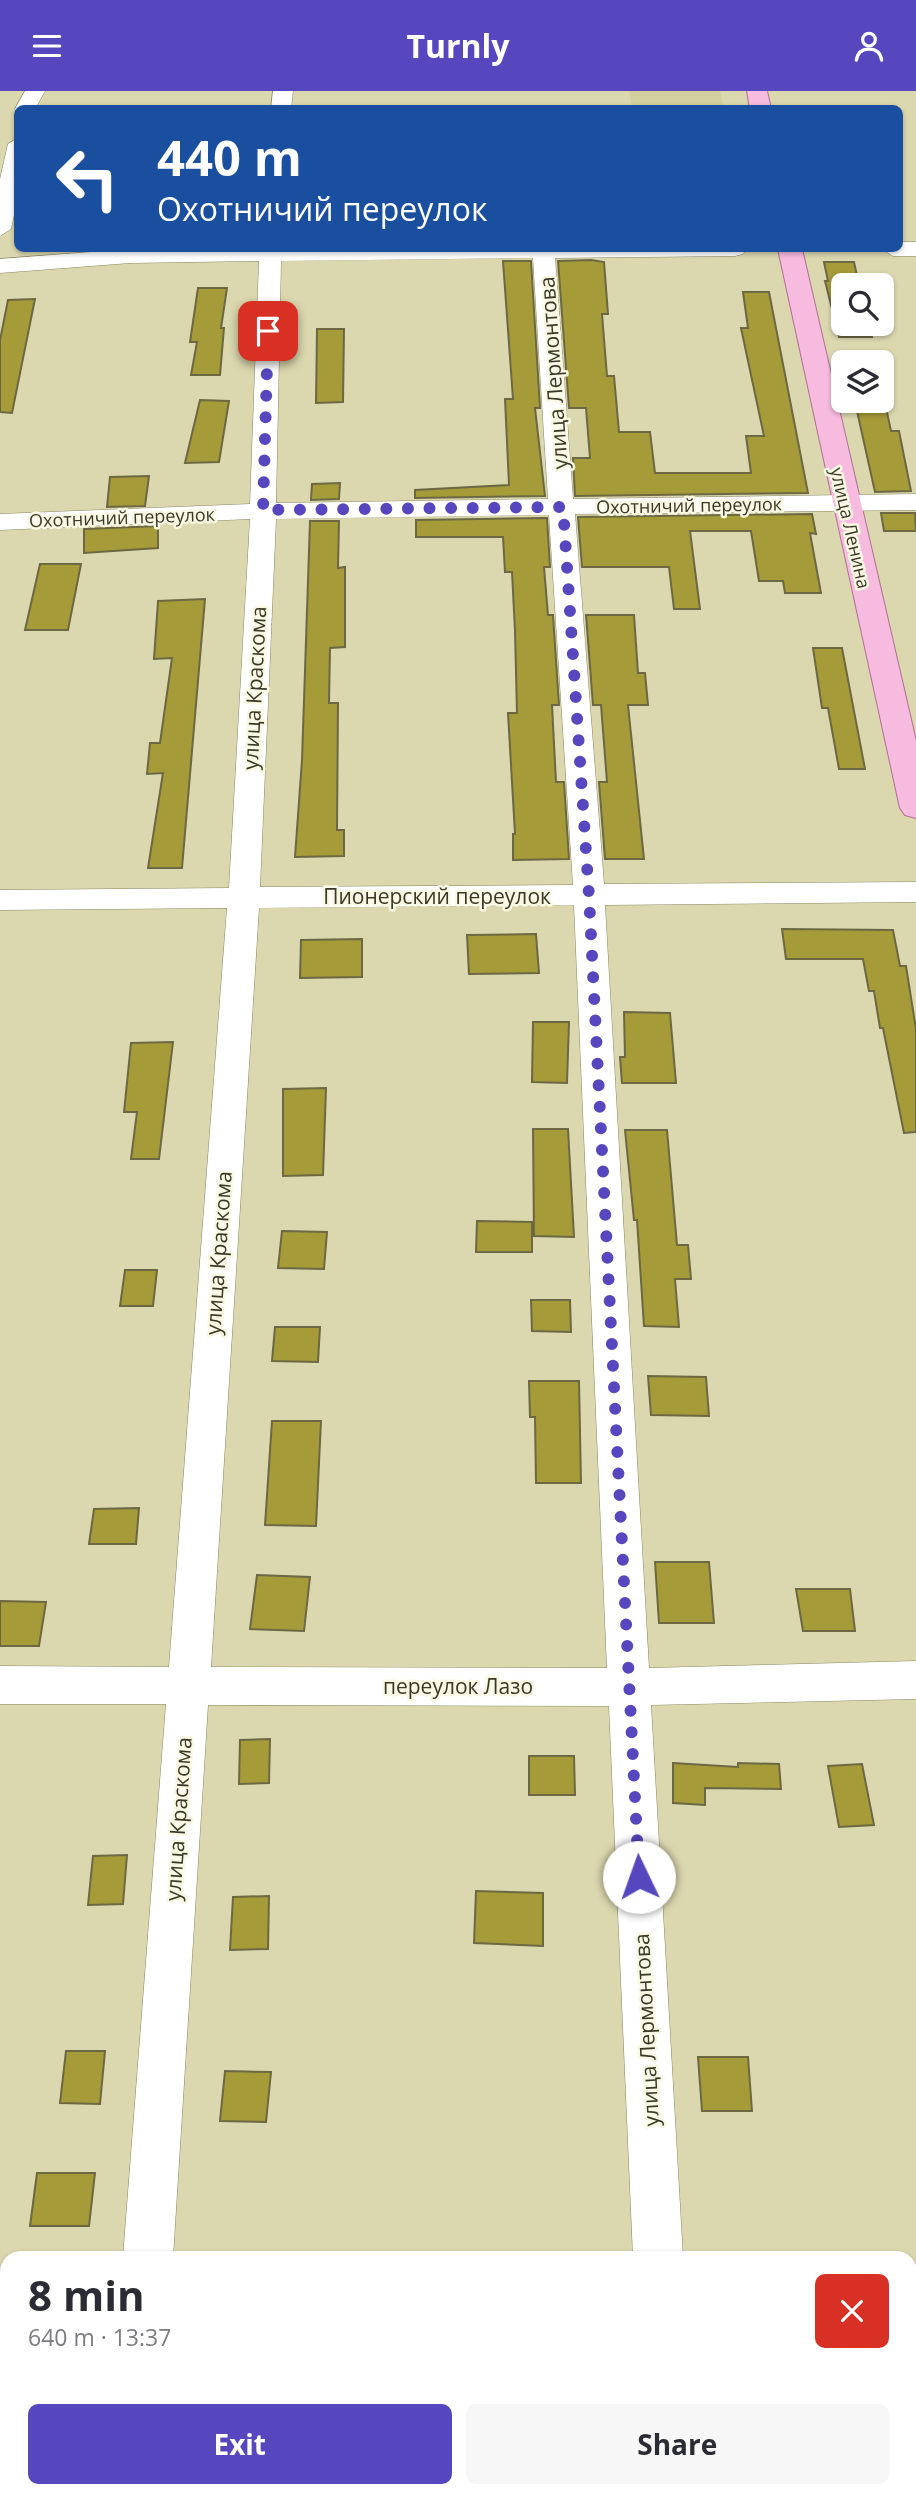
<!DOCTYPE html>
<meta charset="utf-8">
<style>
:root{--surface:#fff;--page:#f7f7f7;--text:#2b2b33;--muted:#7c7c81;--accent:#5647bf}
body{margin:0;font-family:"Open Sans",sans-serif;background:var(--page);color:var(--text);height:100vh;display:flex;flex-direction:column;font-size:26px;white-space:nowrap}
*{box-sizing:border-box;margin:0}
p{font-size:23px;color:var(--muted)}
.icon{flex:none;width:38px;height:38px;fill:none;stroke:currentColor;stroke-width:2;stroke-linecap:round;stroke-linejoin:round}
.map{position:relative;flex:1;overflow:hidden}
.sheet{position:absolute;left:0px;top:2160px;width:917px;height:247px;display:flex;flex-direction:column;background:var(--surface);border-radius:21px 21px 0 0;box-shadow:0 2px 5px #0004}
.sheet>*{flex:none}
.top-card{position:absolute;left:14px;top:14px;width:889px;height:147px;border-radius:10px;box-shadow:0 2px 5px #0004;background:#1a4fa0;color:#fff;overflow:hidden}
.tools{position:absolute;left:831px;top:182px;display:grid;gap:14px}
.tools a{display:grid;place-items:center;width:63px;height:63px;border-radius:10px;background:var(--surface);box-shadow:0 2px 5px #0004;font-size:35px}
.pin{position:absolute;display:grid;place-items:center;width:60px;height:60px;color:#fff;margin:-30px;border-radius:14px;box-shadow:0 4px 10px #0006}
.me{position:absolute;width:77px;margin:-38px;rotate:357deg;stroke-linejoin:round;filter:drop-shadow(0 0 5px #0008)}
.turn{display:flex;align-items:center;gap:24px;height:147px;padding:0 28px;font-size:32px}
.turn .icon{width:91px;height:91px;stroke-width:2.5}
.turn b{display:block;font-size:49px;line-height:60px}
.round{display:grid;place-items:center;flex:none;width:74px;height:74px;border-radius:10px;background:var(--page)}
.overview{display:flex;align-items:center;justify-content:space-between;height:119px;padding:0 28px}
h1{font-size:42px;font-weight:700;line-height:52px}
.cta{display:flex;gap:14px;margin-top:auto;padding:14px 28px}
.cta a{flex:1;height:80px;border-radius:10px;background:var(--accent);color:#fff;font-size:28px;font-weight:700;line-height:80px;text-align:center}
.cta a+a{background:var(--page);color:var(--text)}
header{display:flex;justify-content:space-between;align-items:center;height:91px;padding:0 28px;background:var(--accent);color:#fff;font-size:32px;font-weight:700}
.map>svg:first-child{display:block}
.built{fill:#d4cf9f}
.building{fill:#a69b39;stroke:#6c6843;stroke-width:2}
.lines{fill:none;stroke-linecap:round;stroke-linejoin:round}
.minor-casing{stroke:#898660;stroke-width:1}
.major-casing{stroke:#b16f92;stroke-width:2}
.minor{fill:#fff;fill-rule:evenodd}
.major{fill:#f7bbe0;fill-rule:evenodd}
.route{stroke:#5647bf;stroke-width:12;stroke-dasharray:0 21.6}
.labels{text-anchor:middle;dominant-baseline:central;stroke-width:5;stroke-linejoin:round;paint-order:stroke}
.far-street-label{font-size:18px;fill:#3a3828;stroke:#f9f8e3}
.street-label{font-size:21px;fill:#3a3828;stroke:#f9f8e3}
</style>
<header><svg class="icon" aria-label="menu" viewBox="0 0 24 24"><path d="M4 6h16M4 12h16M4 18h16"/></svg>Turnly<svg class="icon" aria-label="person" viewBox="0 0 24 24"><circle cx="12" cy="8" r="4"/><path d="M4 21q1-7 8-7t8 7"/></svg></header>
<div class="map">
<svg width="916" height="2405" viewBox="0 0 916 2405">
<rect width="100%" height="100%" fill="#dbd8af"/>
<path class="built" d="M 629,0 L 720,0 L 724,17 L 632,17 Z"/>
<path class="building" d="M 591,169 L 604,171 L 608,223 L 602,223 L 607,285 L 614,285 L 619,341 L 650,341 L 655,382 L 751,382 L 746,345 L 764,345 L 741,237 L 748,237 L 743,201 L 769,201 L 808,402 L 575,405 L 573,367 L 590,367 L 586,317 L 569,317 L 558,170 Z
M 503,170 L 531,170 L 540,317 L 535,317 L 545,405 L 415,407 L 415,399 L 509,394 L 505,308 L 513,308 Z
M 824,171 L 854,171 L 859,194 L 844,194 L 844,233 L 869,233 L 872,246 L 839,246 L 825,190 L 828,190 Z
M 198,197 L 227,197 L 221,237 L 224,237 L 220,284 L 191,284 L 197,251 L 190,251 Z
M 35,208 L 12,322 L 0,321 L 0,249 L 8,209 Z
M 317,238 L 344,238 L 343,311 L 316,312 Z
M 200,309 L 229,310 L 219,371 L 185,372 Z
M 855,311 L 885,312 L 891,340 L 899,340 L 911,400 L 875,401 Z
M 149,385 L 145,415 L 107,416 L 110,386 Z
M 340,392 L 339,408 L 311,409 L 312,393 Z
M 881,422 L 915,422 L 916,440 L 884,440 Z
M 812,423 L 816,443 L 810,442 L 821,502 L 785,502 L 783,490 L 759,490 L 751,440 L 690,440 L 700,518 L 674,518 L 669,476 L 582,476 L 578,426 Z
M 547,427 L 550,476 L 544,476 L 548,524 L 553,524 L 559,614 L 552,614 L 556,691 L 564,691 L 569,768 L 513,769 L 513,743 L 515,743 L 508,622 L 517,622 L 515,540 L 512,481 L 505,481 L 503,446 L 416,446 L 416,429 Z
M 310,430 L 339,430 L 338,477 L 345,476 L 345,556 L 330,557 L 329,612 L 338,612 L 337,739 L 344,739 L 344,765 L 295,766 L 302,669 Z
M 158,435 L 158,457 L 84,462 L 84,438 Z
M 40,473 L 81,473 L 68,539 L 25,539 Z
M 205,508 L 182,777 L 148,777 L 163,682 L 147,683 L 150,652 L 160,652 L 172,567 L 154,568 L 158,510 Z
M 586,524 L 634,524 L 638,582 L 645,582 L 648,614 L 628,614 L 644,768 L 605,768 L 599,691 L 607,691 L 601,614 L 593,614 Z
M 813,557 L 842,557 L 865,678 L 839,678 L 828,617 L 822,617 Z
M 782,838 L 893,839 L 900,875 L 906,875 L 916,938 L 916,1041 L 904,1042 L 883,937 L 880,937 L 874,900 L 869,900 L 863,868 L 786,868 Z
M 536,843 L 539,882 L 469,883 L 467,844 Z
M 362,848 L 362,886 L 300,887 L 301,849 Z
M 624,921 L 670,922 L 676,992 L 622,992 L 620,966 L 625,966 Z
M 533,931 L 569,931 L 567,992 L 532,991 Z
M 173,951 L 159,1068 L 131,1068 L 137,1021 L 124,1021 L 131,952 Z
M 326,997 L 323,1084 L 283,1085 L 283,998 Z
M 533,1038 L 568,1038 L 574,1146 L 534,1145 Z
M 625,1039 L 667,1039 L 677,1154 L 688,1154 L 691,1188 L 675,1188 L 679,1236 L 644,1235 L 637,1129 L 634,1129 Z
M 477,1130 L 532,1131 L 532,1161 L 476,1161 Z
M 282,1140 L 327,1141 L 324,1178 L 278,1177 Z
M 125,1179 L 157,1179 L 153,1215 L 120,1215 Z
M 531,1209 L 570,1209 L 571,1241 L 532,1240 Z
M 275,1236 L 320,1236 L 318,1271 L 272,1270 Z
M 648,1285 L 706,1286 L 709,1325 L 651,1324 Z
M 529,1290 L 579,1290 L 581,1392 L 536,1392 L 535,1326 L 530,1326 Z
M 272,1330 L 321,1330 L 316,1435 L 265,1434 Z
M 139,1417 L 136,1453 L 89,1453 L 94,1418 Z
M 655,1471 L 709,1471 L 714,1532 L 659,1532 Z
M 257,1484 L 310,1486 L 304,1540 L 250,1538 Z
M 796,1498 L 850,1498 L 855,1540 L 803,1540 Z
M 0,1510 L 46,1511 L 39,1555 L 0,1555 Z
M 270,1648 L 269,1692 L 239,1693 L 240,1649 Z
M 529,1665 L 574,1665 L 575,1704 L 529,1704 Z
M 673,1672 L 738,1676 L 738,1672 L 779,1673 L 781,1698 L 705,1697 L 705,1714 L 673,1712 Z
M 862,1673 L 874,1734 L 839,1736 L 828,1675 Z
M 127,1764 L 123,1813 L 88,1814 L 93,1765 Z
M 476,1800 L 543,1802 L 543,1855 L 474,1852 Z
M 269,1805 L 268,1858 L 230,1859 L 233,1806 Z
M 66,1960 L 105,1960 L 100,2013 L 60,2012 Z
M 698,1966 L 748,1966 L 752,2020 L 702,2020 Z
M 225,1980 L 271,1981 L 266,2031 L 220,2030 Z
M 37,2082 L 95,2082 L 89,2135 L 30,2135 Z"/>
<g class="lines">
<defs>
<path id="minor" d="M 25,0 L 45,0 L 35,18 L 18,18 L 18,22 L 15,18 Z
M 273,0 L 293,0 L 291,18 L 271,18 Z
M 18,47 L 18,105 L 11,138 L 0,145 L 0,88 L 8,53 Z
M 900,151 L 916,151 L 916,165 L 893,165 L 882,158 L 900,158 Z
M 130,158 L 746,158 L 743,163 L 735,165 L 555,167 L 573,408 L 916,403 L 916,419 L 575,423 L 604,793 L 916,791 L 916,811 L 605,814 L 649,1577 L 916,1570 L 916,1608 L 651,1614 L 683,2166 L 633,2166 L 609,1615 L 208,1614 L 173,2166 L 123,2166 L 166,1613 L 0,1613 L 0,1575 L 169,1576 L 227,817 L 0,819 L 0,799 L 229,797 L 250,428 L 0,439 L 0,423 L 250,413 L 259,170 L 130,172 L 0,182 L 0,168 ZM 533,167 L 548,408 L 276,412 L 281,170 ZM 549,424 L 573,794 L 260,796 L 276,428 ZM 574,814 L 607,1577 L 211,1576 L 259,817 Z
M 111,2399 L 165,2399 L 164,2405 L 110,2405 Z
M 642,2399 L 696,2399 L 697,2405 L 643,2405 Z"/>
<path id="major" d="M 747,0 L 767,0 L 771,18 L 750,18 Z
M 778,158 L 802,158 L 916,650 L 916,727 L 905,724 L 900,717 Z"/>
</defs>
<use href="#minor" class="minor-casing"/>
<use href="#major" class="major-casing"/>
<use href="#minor" class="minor"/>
<use href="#major" class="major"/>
</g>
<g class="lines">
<path class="route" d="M 268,240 L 263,419 L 563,416 L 589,805 L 639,1786"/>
</g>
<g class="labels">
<g class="far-street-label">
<text transform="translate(689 414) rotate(-1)">Охотничий переулок</text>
<text transform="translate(122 426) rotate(-2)">Охотничий переулок</text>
<text transform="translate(851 437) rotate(77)">улица Ленина</text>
</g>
<g class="street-label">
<text transform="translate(553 282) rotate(-94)">улица Лермонтова</text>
<text transform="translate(254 597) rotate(-87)">улица Краскома</text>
<text x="437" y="805">Пионерский переулок</text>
<text transform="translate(218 1162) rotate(-86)">улица Краскома</text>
<text x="458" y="1595">переулок Лазо</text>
<text transform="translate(178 1728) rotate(-86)">улица Краскома</text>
<text transform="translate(646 1939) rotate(-93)">улица Лермонтова</text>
</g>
</g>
</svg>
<div class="tools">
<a><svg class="icon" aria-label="search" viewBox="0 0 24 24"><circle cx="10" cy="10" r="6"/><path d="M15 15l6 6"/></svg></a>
<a><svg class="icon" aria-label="layers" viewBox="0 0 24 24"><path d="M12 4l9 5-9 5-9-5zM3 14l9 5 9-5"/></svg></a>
</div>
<div class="pin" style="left:268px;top:240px;background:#d93025"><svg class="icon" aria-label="arrive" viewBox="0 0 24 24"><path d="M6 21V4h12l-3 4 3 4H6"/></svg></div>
<svg class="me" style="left:639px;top:1786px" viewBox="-20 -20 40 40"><circle r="19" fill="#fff"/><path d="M0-13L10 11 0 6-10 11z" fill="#5647bf"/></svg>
<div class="top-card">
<div class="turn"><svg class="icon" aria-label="left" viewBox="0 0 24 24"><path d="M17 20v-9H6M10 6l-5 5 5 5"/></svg><div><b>440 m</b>Охотничий переулок</div></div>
</div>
<section class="sheet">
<div class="overview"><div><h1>8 min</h1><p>640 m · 13:37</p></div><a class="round" style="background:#d93025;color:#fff"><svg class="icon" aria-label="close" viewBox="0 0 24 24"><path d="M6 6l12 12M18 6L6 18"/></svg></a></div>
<div class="cta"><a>Exit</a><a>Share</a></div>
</section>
</div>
